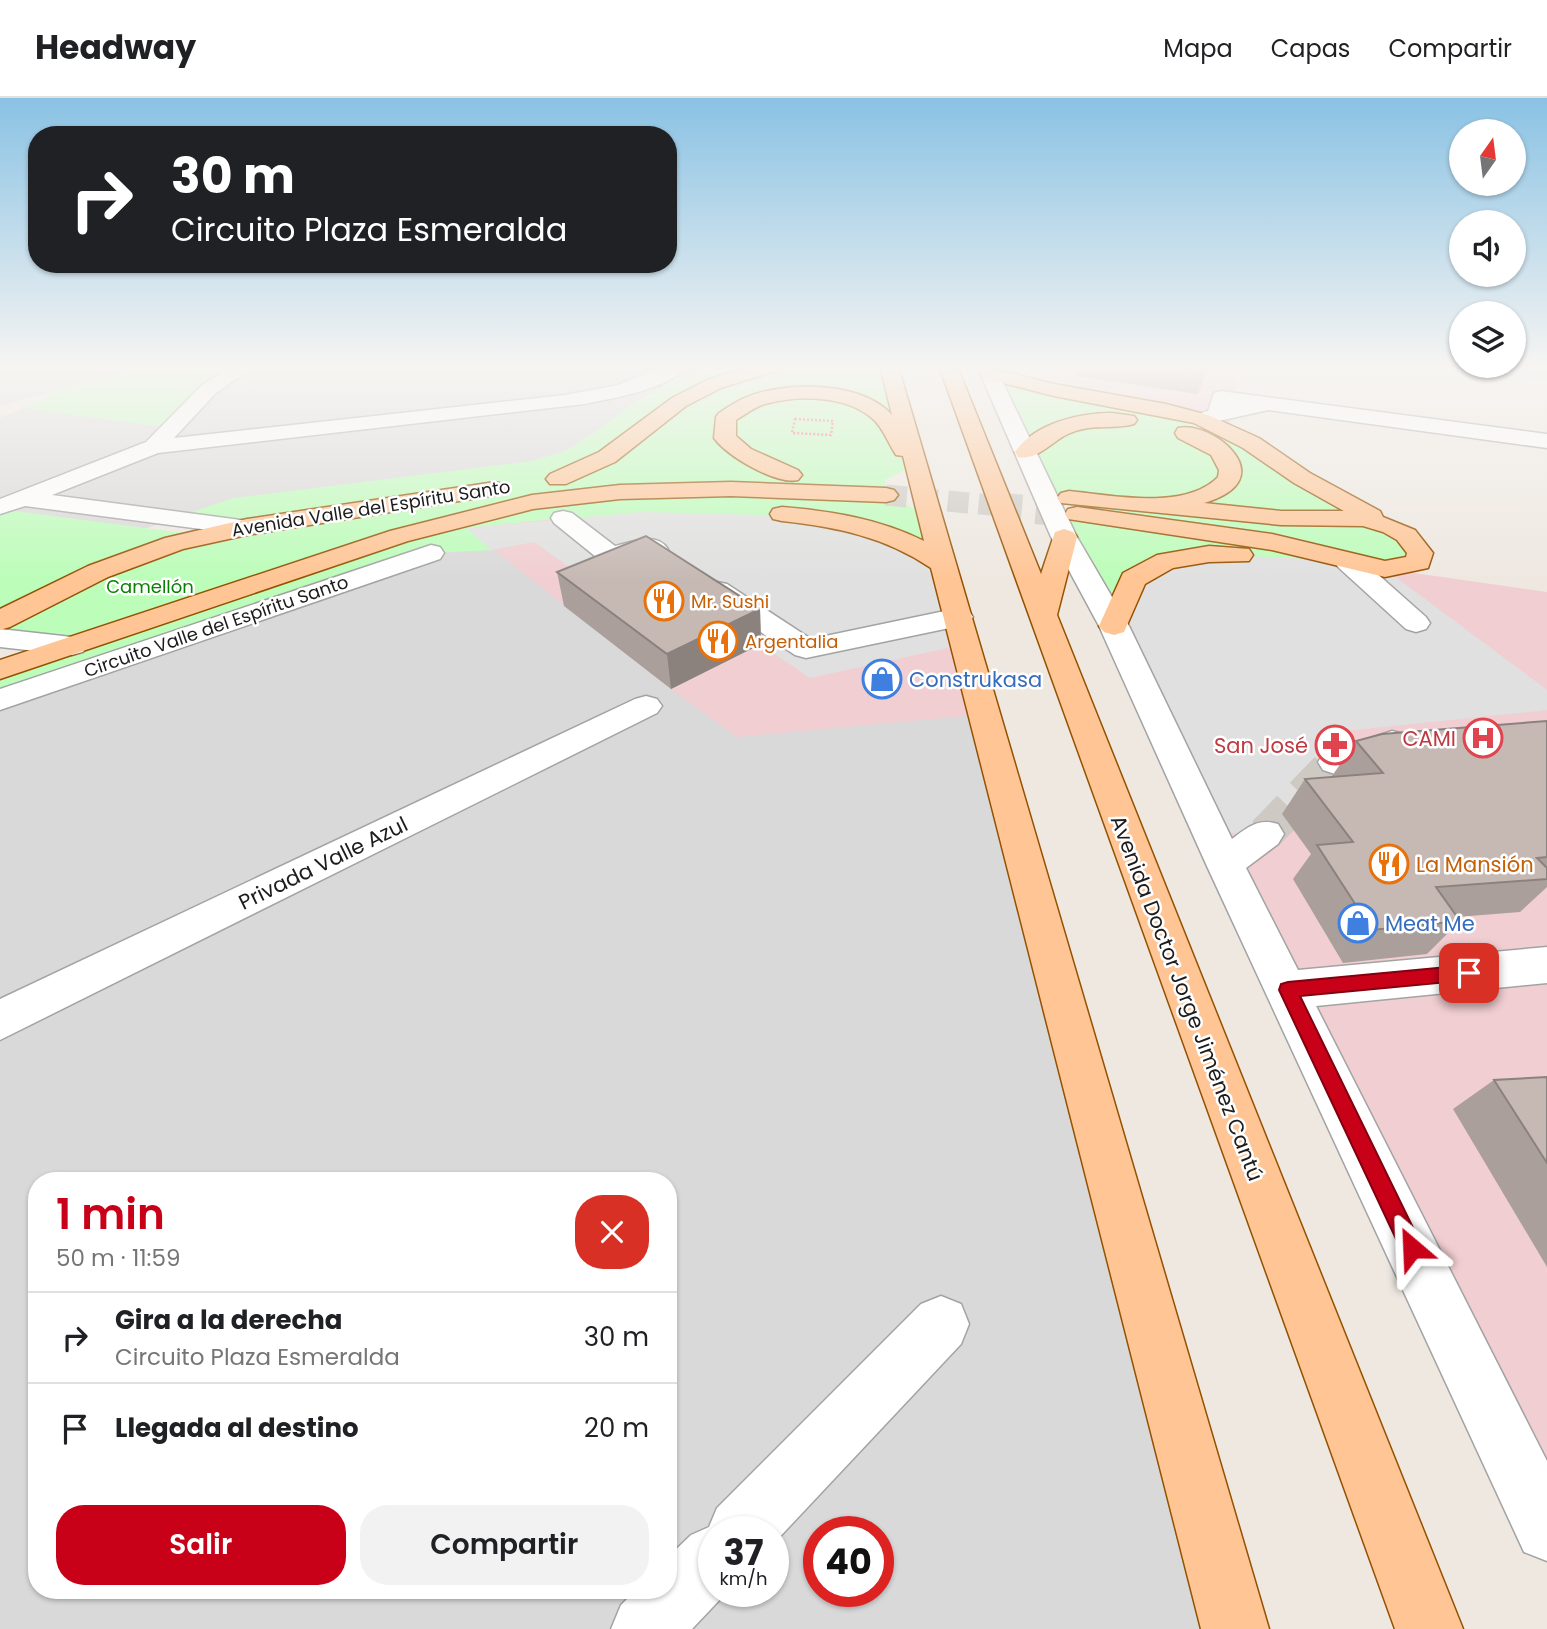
<!DOCTYPE html>
<html lang="es">
<meta charset="utf-8">
<style>
:root{--surface:#fff;--page:#f2f2f2;--text:#202124;--muted:#757577;--line:#e0e0e0;--accent:#c80018}
body{margin:0;font-family:Poppins,sans-serif;background:var(--page);color:var(--text);height:100vh;display:flex;flex-direction:column;font-size:26px;white-space:nowrap}
*{box-sizing:border-box;margin:0}
p{font-size:23px;color:var(--muted)}
.icon{flex:none;width:38px;height:38px;fill:none;stroke:currentColor;stroke-width:2;stroke-linecap:round;stroke-linejoin:round}
.map{position:relative;flex:1;overflow:hidden}
.panel{position:absolute;left:28px;top:1074px;width:649px;height:427px;display:flex;flex-direction:column;background:var(--surface);border-radius:28px;box-shadow:0 2px 5px #0004}
.panel>*{flex:none}
.hud{position:absolute;left:28px;top:28px;width:649px;height:147px;border-radius:28px;box-shadow:0 2px 5px #0004;background:#202124;color:#fff;overflow:hidden}
.needle{width:46px;rotate:14deg}
.tools{position:absolute;left:1449px;top:21px;display:grid;gap:14px}
.tools a{display:grid;place-items:center;width:77px;height:77px;border-radius:50%;background:var(--surface);box-shadow:0 2px 5px #0004;font-size:35px}
.speed{position:absolute;left:698px;top:1418px;display:flex;gap:14px;font-size:35px;font-weight:700;text-align:center}
.speed>*{display:grid;place-content:center;width:91px;height:91px;border-radius:50%;background:var(--surface);box-shadow:0 2px 5px #0004;line-height:1}
.speed small{font-size:18px;font-weight:400}
.speed .limit{border:10px solid #d22;background:#fff;color:#111}
.pin{position:absolute;display:grid;place-items:center;width:60px;height:60px;color:#fff;margin:-30px;border-radius:14px;box-shadow:0 4px 10px #0006}
.me{position:absolute;width:77px;margin:-38px;rotate:334deg;stroke-linejoin:round;filter:drop-shadow(0 0 5px #0008)}
.turn{display:flex;align-items:center;gap:24px;height:147px;padding:0 28px;font-size:32px}
.turn .icon{width:91px;height:91px;stroke-width:2.5}
.turn b{display:block;font-size:49px;line-height:60px}
.round{display:grid;place-items:center;flex:none;width:74px;height:74px;border-radius:28px;background:var(--page)}
.headline{display:flex;align-items:center;justify-content:space-between;height:119px;padding:0 28px}
h1{font-size:42px;font-weight:600;line-height:52px;color:var(--accent)}
.cta{display:flex;gap:14px;margin-top:auto;padding:14px 28px}
.cta a{flex:1;height:80px;border-radius:28px;background:var(--accent);color:#fff;font-size:28px;font-weight:600;line-height:80px;text-align:center}
.cta a+a{background:var(--page);color:var(--text)}
ul{padding:0;list-style:none}
li{display:flex;align-items:center;gap:21px;height:91px;padding:0 28px;border-top:2px solid var(--line)}
li div{flex:1}
li b{display:block;font-size:26px}
li em{font-style:normal}
header{display:flex;align-items:center;gap:42px;box-sizing:border-box;height:98px;padding:0 35px;background:var(--surface);border-bottom:2px solid var(--line)}
header strong{font-size:33px}
nav{display:flex;gap:38px;margin-inline-start:auto;font-size:24px}
.map>svg:first-child{display:block}
.residential{fill:#dad9d9;fill-rule:evenodd}
.commercial{fill:#f1ced1}
.park{fill:#bcfdb9}
.parking{fill:#e0e0e0}
.lines{fill:none;stroke-linecap:round;stroke-linejoin:round}
.minor-tunnel{stroke:#cec9c3;stroke-width:36;stroke-dasharray:36 18;stroke-linecap:butt}
.major-tunnel-far1{stroke:#cec9c3;stroke-width:21;stroke-dasharray:21 10;stroke-linecap:butt}
.major-tunnel{stroke:#cec9c3;stroke-width:28;stroke-dasharray:28 14;stroke-linecap:butt}
.minor-casing{stroke:#a3a3a3;stroke-width:3}
.major-casing{stroke:#945100;stroke-width:3}
.path{stroke:#ff6164;stroke-width:2.5;stroke-dasharray:2 2;stroke-linecap:butt}
.minor{fill:#fff;fill-rule:evenodd}
.major{fill:#ffc595;fill-rule:evenodd}
.wall{fill:#aa9f9b}
.shaded-wall{fill:#8b827e}
.building{fill:#c6b9b4;stroke:#8b827e;stroke-width:2}
.route{fill:#c80018;stroke:#820010;stroke-width:2}
.labels{text-anchor:middle;dominant-baseline:central;stroke-width:5;stroke-linejoin:round;paint-order:stroke}
.far-street-label{font-size:18px;fill:#1c1c1c;stroke:#fff}
.far-park-label{font-size:18px;fill:#098004;stroke:#fff}
.far-food-label{font-size:18px;fill:#c56008;stroke:#fff;text-anchor:start}
.shop-label{font-size:21px;fill:#366cbe;stroke:#fff;text-anchor:start}
.health-label{font-size:21px;fill:#be3a42;stroke:#fff;text-anchor:end}
.street-label{font-size:21px;fill:#1c1c1c;stroke:#fff}
.food-label{font-size:21px;fill:#c56008;stroke:#fff;text-anchor:start}
</style>
<header>
<strong>Headway</strong>
<nav><a>Mapa</a><a>Capas</a><a>Compartir</a></nav>
</header>
<div class="map">
<svg width="1547" height="1531" viewBox="0 0 1547 1531">
<rect width="100%" height="100%" fill="#eee8e1"/>
<path class="residential" d="M 0,268 L 716,268 L 675,282 L 566,353 L 532,363 L 171,421 L 0,486 L 0,320 L 68,290 L 0,308 Z
M 1432,268 L 1547,268 L 1547,283 Z
M 577,419 L 941,465 L 1235,1531 L 0,1531 L 0,577 L 501,426 ZM 37,1083 L 668,1083 L 668,1493 L 37,1493 ZM 714,1433 L 774,1433 L 774,1493 L 714,1493 ZM 819,1433 L 878,1433 L 878,1493 L 819,1493 Z"/>
<path class="commercial" d="M 986,268 L 1240,268 L 1230,333 L 990,276 Z
M 563,420 L 941,465 L 986,616 L 737,639 L 671,591 L 466,430 Z
M 1386,471 L 1547,494 L 1547,1430 L 1288,892 L 1133,481 Z"/>
<path class="park" d="M 151,268 L 246,268 L 209,291 L 171,330 L 23,310 L 74,287 Z
M 716,268 L 889,268 L 915,367 L 885,382 L 886,396 L 928,418 L 941,465 L 563,420 L 467,430 L 491,452 L 431,455 L 0,602 L 0,572 L 70,549 L 0,540 L 0,411 L 206,438 L 244,429 L 171,421 L 234,400 L 532,363 L 566,353 L 595,335 L 629,308 L 675,282 Z
M 990,276 L 1201,321 L 1406,437 L 1419,464 L 1114,528 L 1064,439 L 1077,416 L 1068,400 L 1041,386 Z"/>
<path class="parking" d="M 642,414 L 808,418 L 886,434 L 941,465 L 966,546 L 810,580 L 650,471 L 600,491 L 534,444 L 491,452 L 466,430 Z
M 1209,456 L 1347,463 L 1385,471 L 1547,592 L 1547,612 L 1316,636 L 1328,673 L 1265,736 L 1211,734 L 1114,528 L 1133,481 Z"/>
<g class="lines">
<path class="minor-tunnel" d="M 1265,736 L 1335,664"/>
<path class="major-tunnel-far1" d="M 886,397 L 1011,409"/>
<path class="major-tunnel" d="M 994,408 L 1077,416"/>
<defs>
<path id="minor" d="M 233,268 L 255,268 L 216,295 L 174,340 L 565,297 L 618,287 L 664,268 L 687,268 C 670,291 613,300 585,306 L 158,355 L 52,397 L 256,424 L 260,429 L 256,434 L 247,437 L 25,408 L 0,416 L 0,401 L 146,344 L 202,287 Z
M 977,268 L 995,268 L 1077,439 L 1129,528 L 1232,741 C 1248,729 1258,720 1278,726 L 1284,736 L 1278,746 L 1246,770 L 1298,872 L 1547,849 L 1547,885 L 1316,908 L 1547,1363 L 1547,1463 L 1524,1454 L 1206,766 L 1099,528 L 1051,439 Z
M 1221,293 L 1547,336 L 1547,350 L 1268,312 L 1201,327 L 1194,325 L 1191,321 L 1194,317 L 1208,313 L 1214,295 Z
M 563,413 L 572,415 L 615,448 C 633,444 656,433 668,451 L 664,457 C 657,458 654,457 647,457 C 631,456 617,467 601,463 L 554,425 L 551,420 L 554,415 Z
M 431,447 L 440,449 L 444,455 L 440,461 L 0,612 L 0,591 Z
M 1347,455 L 1356,457 L 1426,519 L 1430,525 L 1426,531 L 1416,534 L 1406,531 L 1338,469 L 1334,463 L 1338,457 Z
M 717,484 L 727,486 L 811,541 L 959,510 L 969,513 L 973,519 L 969,525 L 959,528 L 806,560 L 795,557 L 707,498 L 703,492 L 707,486 Z
M 0,531 L 72,539 L 83,542 L 87,548 L 83,554 L 72,557 L 0,549 Z
M 646,598 L 657,601 L 662,608 L 657,615 L 0,942 L 0,901 L 635,601 Z
M 1392,633 L 1404,636 L 1409,644 L 1404,652 L 1335,676 L 1323,672 L 1318,664 L 1323,656 Z
M 941,1198 L 961,1206 L 969,1226 L 961,1246 L 774,1445 L 774,1433 L 714,1433 L 714,1493 L 728,1493 L 692,1531 L 611,1531 L 621,1507 L 635,1493 L 668,1493 L 668,1459 L 691,1437 L 709,1429 L 717,1410 L 921,1206 Z"/>
<path id="major" d="M 752,268 L 780,268 L 778,272 L 721,290 L 686,308 L 615,364 L 566,386 L 550,386 L 546,381 L 550,376 L 599,354 L 672,300 L 707,282 Z
M 880,268 L 898,268 L 1269,1531 L 1201,1531 L 931,470 C 885,439 837,429 782,423 L 773,421 L 770,416 L 773,411 L 782,409 C 831,413 880,421 924,443 L 903,358 L 896,357 C 888,345 883,329 872,320 C 845,297 798,297 765,306 C 755,309 746,316 736,322 L 736,338 L 751,351 L 798,372 L 802,377 L 798,382 C 776,387 727,358 714,340 L 716,319 L 719,315 C 728,309 737,303 747,299 C 786,283 862,283 892,317 Z
M 939,268 L 957,268 L 1041,476 L 1055,434 L 1064,431 L 1073,434 L 1077,439 L 1057,517 L 1463,1531 L 1395,1531 Z
M 990,270 L 1054,286 L 1166,306 L 1208,317 L 1259,340 L 1310,375 L 1380,413 L 1383,419 L 1415,432 L 1433,455 L 1428,470 L 1385,479 L 1272,452 L 1068,421 L 1065,416 L 1068,411 L 1077,409 L 1272,436 L 1385,463 L 1406,459 L 1407,455 L 1397,442 L 1383,434 L 1363,428 L 1281,427 L 1061,405 L 1057,400 L 1061,395 L 1069,393 C 1111,397 1185,413 1218,379 L 1219,372 L 1211,357 L 1178,340 L 1175,335 L 1178,330 C 1212,322 1286,381 1204,405 L 1281,413 L 1344,413 L 1294,385 L 1243,350 L 1194,325 L 1054,298 L 983,280 L 980,276 Z
M 1112,315 L 1134,318 L 1137,322 L 1134,326 C 1112,332 1090,325 1068,336 C 1051,344 1037,363 1018,359 L 1015,354 C 1035,325 1079,315 1112,315 Z
M 495,384 L 503,386 L 507,391 L 503,396 L 247,437 L 183,451 L 108,479 L 10,529 L 0,532 L 0,511 L 88,468 L 165,440 L 247,421 Z
M 731,384 L 886,390 L 894,392 L 898,397 L 894,402 L 886,404 L 731,398 L 620,401 L 533,411 L 408,443 L 0,581 L 0,562 L 390,433 L 532,397 L 620,387 Z
M 1209,448 L 1249,451 L 1253,457 L 1249,463 L 1209,464 L 1173,470 L 1145,486 L 1124,534 L 1114,537 L 1104,534 L 1099,528 L 1123,475 L 1157,457 Z"/>
</defs>
<use href="#minor" class="minor-casing"/>
<use href="#major" class="major-casing"/>
<path class="path" d="M 795,321 L 833,323 L 831,337 L 792,335 Z"/>
<use href="#minor" class="minor"/>
<use href="#major" class="major"/>
</g>
<path class="wall" d="M 1077,268 L 1208,268 L 1198,296 L 1075,278 Z
M 557,474 L 760,511 L 761,546 L 671,591 L 564,508 Z
M 1547,623 L 1547,789 L 1520,814 L 1457,819 L 1460,823 L 1427,856 L 1343,865 L 1293,781 L 1311,756 L 1282,716 L 1305,681 L 1333,679 L 1332,678 L 1356,643 Z
M 1547,979 L 1547,1169 L 1453,1011 L 1494,982 Z"/>
<path class="shaded-wall" d="M 760,511 L 761,546 L 671,591 L 667,556 Z"/>
<path class="building" d="M 1164,268 L 1208,268 L 1206,274 Z
M 646,438 L 760,511 L 667,556 L 557,474 Z
M 1547,623 L 1547,759 L 1537,760 L 1547,770 L 1547,781 L 1436,789 L 1460,823 L 1372,832 L 1317,747 L 1353,744 L 1305,681 L 1383,675 L 1356,643 L 1382,636 Z
M 1547,979 L 1547,1065 L 1494,982 Z"/>
<linearGradient id="sky" x2="0" y2="1"><stop stop-color="#8ac2e4"/><stop offset="0.56" stop-color="#f7f5f2"/><stop offset="1" stop-color="#f7f5f2" stop-opacity="0"/></linearGradient>
<rect width="1547" height="482" fill="url(#sky)"/>
<path class="route" d="M 1469,867 L 1476,869 L 1478,875 L 1476,880 L 1469,882 L 1300,898 L 1419,1142 L 1423,1150 L 1419,1158 L 1412,1161 L 1404,1158 L 1279,892 L 1281,886 L 1288,884 Z"/>
<defs>
<symbol id="restaurant-ring" viewBox="-11 -11 22 22"><circle r="9.5" fill="#fff" stroke="#e8710a" stroke-width="1.5"/><path d="M-5-6h1v4h1v-4h1v4h1v-4h1v5L-1.5 .5V6h-2V.5L-5-1ZM5-6V6H3V1.5H1.5Q1.5-4 5-6Z" fill="#e8710a"/></symbol>
<symbol id="shop-ring" viewBox="-11 -11 22 22"><circle r="9.5" fill="#fff" stroke="#3f7fe0" stroke-width="1.5"/><path d="M-5-2.5h2.3a2.7 3.5 0 0 1 5.4 0H5L5.5 6h-11ZM-1.5-2.5h3a1.5 2.3 0 0 0-3 0Z" fill="#3f7fe0"/></symbol>
<symbol id="hospital-ring" viewBox="-11 -11 22 22"><circle r="9.5" fill="#fff" stroke="#e0444e" stroke-width="1.5"/><path d="M-5-5h3v3.5h4V-5h3V5h-3V1.5h-4V5h-3Z" fill="#e0444e"/></symbol>
<symbol id="pharmacy-ring" viewBox="-11 -11 22 22"><circle r="9.5" fill="#fff" stroke="#e0444e" stroke-width="1.5"/><path d="M-2-6h4v4h4v4h-4v4h-4v-4h-4v-4h4Z" fill="#e0444e"/></symbol>
</defs>
<g fill-rule="evenodd">
<use href="#restaurant-ring" x="642" y="481" width="44" height="44"/>
<use href="#restaurant-ring" x="696" y="521" width="44" height="44"/>
<use href="#shop-ring" x="860" y="559" width="44" height="44"/>
<use href="#hospital-ring" x="1461" y="618" width="44" height="44"/>
<use href="#pharmacy-ring" x="1313" y="625" width="44" height="44"/>
<use href="#restaurant-ring" x="1367" y="744" width="44" height="44"/>
<use href="#shop-ring" x="1336" y="803" width="44" height="44"/>
</g>
<g class="labels">
<g class="far-street-label">
<text transform="translate(371 410) rotate(-9)">Avenida Valle del Espíritu Santo</text>
<text transform="translate(216 528) rotate(-19)">Circuito Valle del Espíritu Santo</text>
</g>
<g class="far-park-label">
<text x="150" y="488">Camellón</text>
</g>
<g class="far-food-label">
<text x="691" y="503">Mr. Sushi</text>
<text x="745" y="543">Argentalia</text>
</g>
<g class="shop-label">
<text x="909" y="581">Construkasa</text>
<text x="1385" y="825">Meat Me</text>
</g>
<g class="health-label">
<text x="1456" y="640">CAMI</text>
<text x="1308" y="647">San José</text>
</g>
<g class="street-label">
<text transform="translate(323 765) rotate(-26)">Privada Valle Azul</text>
<text transform="translate(1187 900) rotate(69)">Avenida Doctor Jorge Jiménez Cantú</text>
</g>
<g class="food-label">
<text x="1416" y="766">La Mansión</text>
</g>
</g>
</svg>
<div class="tools">
<a><svg class="needle" viewBox="-14 -14 28 28"><path d="M0-13l5 13h-10z" fill="#e53935"/><path d="M0 13l5-13h-10z" fill="#757577"/></svg></a>
<a><svg class="icon" aria-label="sound" viewBox="0 0 24 24"><path d="M4 9h4l5-4v14l-5-4H4zM17 9q2 3 0 6"/></svg></a>
<a><svg class="icon" aria-label="layers" viewBox="0 0 24 24"><path d="M12 4l9 5-9 5-9-5zM3 14l9 5 9-5"/></svg></a>
</div>
<div class="speed"><div>37<small>km/h</small></div><div class="limit">40</div></div>
<div class="pin" style="left:1469px;top:875px;background:#d93025"><svg class="icon" aria-label="arrive" viewBox="0 0 24 24"><path d="M6 21V4h12l-3 4 3 4H6"/></svg></div>
<svg class="me" style="left:1412px;top:1150px" viewBox="-20 -20 40 40"><path d="M0-17L14 15 0 8-14 15z" fill="#c80018" stroke="#fff" stroke-width="4"/></svg>
<div class="hud">
<div class="turn"><svg class="icon" aria-label="right" viewBox="0 0 24 24"><path d="M7 20v-9h11M14 6l5 5-5 5"/></svg><div><b>30 m</b>Circuito Plaza Esmeralda</div></div>
</div>
<section class="panel">
<div class="headline"><div><h1>1 min</h1><p>50 m · 11:59</p></div><a class="round" style="background:#d93025;color:#fff"><svg class="icon" aria-label="close" viewBox="0 0 24 24"><path d="M6 6l12 12M18 6L6 18"/></svg></a></div>
<ul>
<li><svg class="icon" aria-label="right" viewBox="0 0 24 24"><path d="M7 20v-9h11M14 6l5 5-5 5"/></svg><div><b>Gira a la derecha</b><p>Circuito Plaza Esmeralda</p></div><em>30 m</em></li>
<li><svg class="icon" aria-label="arrive" viewBox="0 0 24 24"><path d="M6 21V4h12l-3 4 3 4H6"/></svg><div><b>Llegada al destino</b></div><em>20 m</em></li>
</ul>
<div class="cta"><a>Salir</a><a>Compartir</a></div>
</section>
</div>
